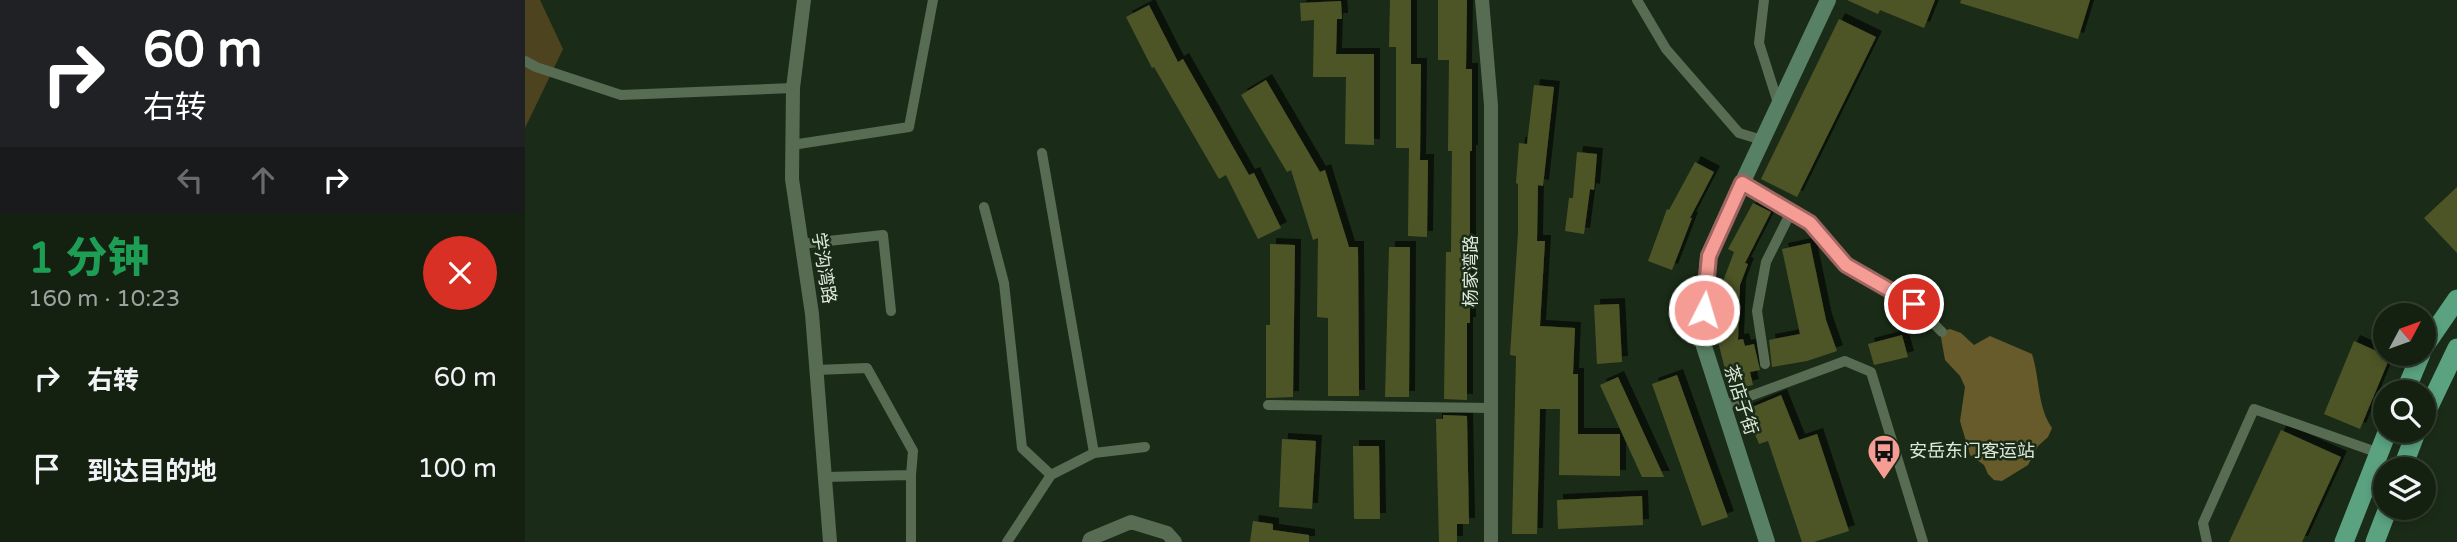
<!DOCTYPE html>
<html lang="zh">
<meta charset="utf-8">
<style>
:root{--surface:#142111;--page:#1d291a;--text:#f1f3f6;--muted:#9da39f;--line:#333e31}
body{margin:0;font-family:"Varela Round","Noto Sans SC",sans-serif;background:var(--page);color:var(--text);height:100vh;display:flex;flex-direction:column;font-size:26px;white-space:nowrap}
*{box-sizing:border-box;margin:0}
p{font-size:23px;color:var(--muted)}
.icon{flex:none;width:38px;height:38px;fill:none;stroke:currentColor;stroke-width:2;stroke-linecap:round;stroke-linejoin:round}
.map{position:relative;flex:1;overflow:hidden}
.side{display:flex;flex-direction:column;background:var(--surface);width:525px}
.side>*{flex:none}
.top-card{background:#202124;color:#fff;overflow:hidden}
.needle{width:46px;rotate:49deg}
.tools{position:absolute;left:1848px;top:303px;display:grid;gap:14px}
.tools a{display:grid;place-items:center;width:63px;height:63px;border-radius:50%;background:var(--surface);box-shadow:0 4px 10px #0003,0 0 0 2px var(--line);font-size:35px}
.pin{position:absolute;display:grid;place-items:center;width:60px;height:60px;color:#fff;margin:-30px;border:4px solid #fff;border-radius:50%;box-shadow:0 2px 7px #0007}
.me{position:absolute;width:77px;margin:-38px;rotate:5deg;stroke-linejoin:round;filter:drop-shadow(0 0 5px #0008)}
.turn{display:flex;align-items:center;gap:24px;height:147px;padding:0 28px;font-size:32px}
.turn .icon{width:91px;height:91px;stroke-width:2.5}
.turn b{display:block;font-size:49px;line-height:60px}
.lanes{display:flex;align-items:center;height:66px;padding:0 28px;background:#0003;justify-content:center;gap:35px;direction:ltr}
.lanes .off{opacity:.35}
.round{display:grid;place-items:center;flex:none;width:74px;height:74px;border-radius:37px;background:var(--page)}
.headline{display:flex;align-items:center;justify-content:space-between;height:119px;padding:0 28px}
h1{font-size:42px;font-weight:800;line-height:52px;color:#1e9e55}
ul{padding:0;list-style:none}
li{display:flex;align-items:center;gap:21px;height:91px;padding:0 28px}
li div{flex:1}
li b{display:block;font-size:26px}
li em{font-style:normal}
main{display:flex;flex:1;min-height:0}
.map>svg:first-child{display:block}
.green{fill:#4e431f}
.forest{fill:#675a2b}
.building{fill:#4e5528;filter:url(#shadow)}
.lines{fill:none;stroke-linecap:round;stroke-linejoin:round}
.minor{stroke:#576c53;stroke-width:10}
.tertiary{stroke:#576c53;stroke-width:14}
.secondary{stroke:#588064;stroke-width:16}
.trunk{stroke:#5aa280;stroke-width:19}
.route-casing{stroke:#9f6561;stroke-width:18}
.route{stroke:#f59c95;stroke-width:12}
.labels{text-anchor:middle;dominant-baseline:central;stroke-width:5;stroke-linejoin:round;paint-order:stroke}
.street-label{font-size:18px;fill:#dde9db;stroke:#1a2c17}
.poi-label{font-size:18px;fill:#dde9db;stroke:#1a2c17;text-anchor:start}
</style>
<main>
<section class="side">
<div class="top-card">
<div class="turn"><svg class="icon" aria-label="right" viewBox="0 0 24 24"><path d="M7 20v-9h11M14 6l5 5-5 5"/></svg><div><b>60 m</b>右转</div></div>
<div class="lanes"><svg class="icon off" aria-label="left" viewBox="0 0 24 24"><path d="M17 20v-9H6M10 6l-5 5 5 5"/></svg><svg class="icon off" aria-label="ahead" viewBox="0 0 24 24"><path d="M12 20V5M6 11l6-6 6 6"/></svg><svg class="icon" aria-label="right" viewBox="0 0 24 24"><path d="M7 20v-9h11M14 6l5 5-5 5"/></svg></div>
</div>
<div class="headline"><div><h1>1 分钟</h1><p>160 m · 10:23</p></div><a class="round" style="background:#d93025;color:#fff"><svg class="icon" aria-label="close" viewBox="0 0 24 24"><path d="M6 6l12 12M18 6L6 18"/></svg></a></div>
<ul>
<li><svg class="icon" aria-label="right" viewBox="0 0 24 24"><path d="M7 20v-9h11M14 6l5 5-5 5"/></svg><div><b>右转</b></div><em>60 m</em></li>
<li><svg class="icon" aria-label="arrive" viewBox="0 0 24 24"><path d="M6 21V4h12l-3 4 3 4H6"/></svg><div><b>到达目的地</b></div><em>100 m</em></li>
</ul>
</section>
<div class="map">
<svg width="1932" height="542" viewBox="0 0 1932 542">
<defs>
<filter id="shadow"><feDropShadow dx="6" dy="-6" stdDeviation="0" flood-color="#0009"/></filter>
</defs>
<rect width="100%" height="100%" fill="#1a2c17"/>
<path class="green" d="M 0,0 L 15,0 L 38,49 L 0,128 Z"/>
<path class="forest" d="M 1425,329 L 1436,333 L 1449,345 L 1465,336 L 1507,354 C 1515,379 1512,406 1527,428 L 1523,437 L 1513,446 L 1503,465 L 1477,481 L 1469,480 L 1463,474 L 1459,465 L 1445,455 L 1435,421 L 1440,387 L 1435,376 L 1420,360 L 1415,332 Z"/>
<path class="building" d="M 865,0 L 886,0 L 886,64 L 896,64 L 895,160 L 903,160 L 902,237 L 883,236 L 884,148 L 871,148 L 871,47 L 864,47 Z
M 913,0 L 942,0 L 941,69 L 947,69 L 947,151 L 945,151 L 945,323 L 942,323 L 942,400 L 919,399 L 921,252 L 926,252 L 927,151 L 923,151 L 924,60 L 913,60 Z
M 1322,0 L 1410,0 L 1399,28 L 1355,10 L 1353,14 Z
M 1436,0 L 1565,0 L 1553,39 L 1435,3 Z
M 816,1 L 817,19 L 812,19 L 811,54 L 849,54 L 849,145 L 820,144 L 821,77 L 788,77 L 789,20 L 776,21 L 775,3 Z
M 624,5 L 653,62 L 658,59 L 724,175 L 729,173 L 756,228 L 733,239 L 701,175 L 694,179 L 629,67 L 627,68 L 601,17 Z
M 1314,19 L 1351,37 L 1272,197 L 1236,179 Z
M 741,80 L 795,172 L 800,170 L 824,247 L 833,247 L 834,396 L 803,396 L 803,318 L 792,317 L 793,238 L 788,240 L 766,170 L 762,172 L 716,95 Z
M 1009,85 L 1029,87 L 1018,186 L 1013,185 L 1012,241 L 1020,241 L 1015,326 L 1050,328 L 1048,374 L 1053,374 L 1053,434 L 1095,434 L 1095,476 L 1034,475 L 1035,409 L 1015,409 L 1012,534 L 987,534 L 991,356 L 985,355 L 993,233 L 993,184 L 991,183 L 994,143 L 1002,144 Z
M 1052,152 L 1072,154 L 1069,190 L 1065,189 L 1059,234 L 1040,231 L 1044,198 L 1048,198 Z
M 1170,162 L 1189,172 L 1165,218 L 1167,218 L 1147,270 L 1123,261 L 1142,209 L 1144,210 Z
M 1932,187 L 1932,253 L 1899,218 Z
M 1228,203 L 1246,212 L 1220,263 L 1223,264 L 1215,285 L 1213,340 L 1218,339 L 1220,346 L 1229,344 L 1235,370 L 1225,372 L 1228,385 L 1205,390 L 1192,337 L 1194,292 L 1209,252 L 1203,249 Z
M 1285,243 L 1301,320 L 1312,351 L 1282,361 L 1247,367 L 1244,340 L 1275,334 L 1257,249 Z
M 745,244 L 770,245 L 768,397 L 741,398 L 741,325 L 745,325 Z
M 864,247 L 885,247 L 884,397 L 860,397 Z
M 1094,304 L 1097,362 L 1072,364 L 1069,305 Z
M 1377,335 L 1383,357 L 1349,365 L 1343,344 Z
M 1829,341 L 1865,357 L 1835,429 L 1799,414 Z
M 1152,375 L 1203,517 L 1177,526 L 1127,384 Z
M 1093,377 L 1139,477 L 1117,477 L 1075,385 Z
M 1256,395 L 1274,440 L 1292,434 L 1324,531 L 1289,542 L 1277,542 L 1243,441 L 1234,444 L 1220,410 Z
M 918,415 L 942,416 L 944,524 L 932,524 L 932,542 L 914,542 L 911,419 L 918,419 Z
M 1756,430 L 1816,457 L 1777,542 L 1704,542 Z
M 757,439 L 791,441 L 787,509 L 754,507 Z
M 828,446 L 854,446 L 855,519 L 829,519 Z
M 1117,496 L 1118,525 L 1033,529 L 1032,500 Z
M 728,521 L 748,524 L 748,530 L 784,535 L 784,542 L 725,542 Z"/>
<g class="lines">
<path class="minor" d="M 1112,0 L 1141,49 L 1214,133 L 1237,140
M 1239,0 L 1234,43 L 1254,106
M 0,61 L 11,67 L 96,95 L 268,88
M 267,145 L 384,127 L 408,0
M 517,153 L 569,453
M 1217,183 L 1285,223 L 1321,265 L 1389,304 L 1417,332
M 459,207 L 479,283 L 497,448 L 526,475
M 276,244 L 358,235 L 366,311
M 1240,364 L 1232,311 L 1241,262 L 1266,212
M 291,370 L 342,368 L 388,451 L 386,475
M 743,405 L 966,408
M 1198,406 L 1320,361 L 1346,372 L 1398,542
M 300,477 L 386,475 L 386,542
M 482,542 L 526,475 L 569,453 L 620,447
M 1682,542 L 1678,523 L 1729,409 L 1854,453"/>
<path class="tertiary" d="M 279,0 L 268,88 L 267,179 L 287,314 L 305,542
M 957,0 L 966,105 L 966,542
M 564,542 L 565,539 L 606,522 L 642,533 L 650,542"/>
<path class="secondary" d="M 1242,542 L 1176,337 L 1183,256 L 1303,0"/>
<path class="trunk" d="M 1899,347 L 1932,299
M 1880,392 L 1896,354
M 1899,417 L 1932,348
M 1877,469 L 1892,430
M 1819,542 L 1863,430
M 1850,542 L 1863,508"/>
</g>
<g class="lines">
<defs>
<path id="route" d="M 1179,310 L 1184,256 L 1217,183 L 1285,223 L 1321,265 L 1389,304"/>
</defs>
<use href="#route" class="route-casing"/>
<use href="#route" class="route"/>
</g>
<defs>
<symbol id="bus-pin" viewBox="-11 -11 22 30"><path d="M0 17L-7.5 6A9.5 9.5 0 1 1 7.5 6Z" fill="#f59c95" stroke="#1a2c17"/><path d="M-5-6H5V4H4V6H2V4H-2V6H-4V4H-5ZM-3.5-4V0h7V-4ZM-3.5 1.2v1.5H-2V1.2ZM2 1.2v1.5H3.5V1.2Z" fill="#111"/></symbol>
</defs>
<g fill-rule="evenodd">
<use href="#bus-pin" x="1340" y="432" width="38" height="52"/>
</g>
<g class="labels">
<g class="street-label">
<text transform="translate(299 268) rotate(81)">学沟湾路</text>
<text transform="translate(946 271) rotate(-90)">杨家湾路</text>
<text transform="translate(1216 400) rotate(72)">茶店子街</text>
</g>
<g class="poi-label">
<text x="1384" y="451">安岳东门客运站</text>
</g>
</g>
</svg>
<div class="tools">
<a><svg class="needle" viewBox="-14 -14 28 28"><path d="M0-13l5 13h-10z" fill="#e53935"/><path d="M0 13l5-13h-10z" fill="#9da39f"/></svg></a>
<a><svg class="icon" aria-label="search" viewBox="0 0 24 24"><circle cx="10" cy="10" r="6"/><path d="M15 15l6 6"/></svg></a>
<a><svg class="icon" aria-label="layers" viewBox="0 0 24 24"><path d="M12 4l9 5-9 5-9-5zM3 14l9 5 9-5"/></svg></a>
</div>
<div class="pin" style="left:1389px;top:304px;background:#d93025"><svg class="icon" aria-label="arrive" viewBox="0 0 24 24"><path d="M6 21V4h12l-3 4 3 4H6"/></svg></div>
<svg class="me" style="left:1179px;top:310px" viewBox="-20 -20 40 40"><circle r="17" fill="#f59c95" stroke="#fff" stroke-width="3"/><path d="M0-11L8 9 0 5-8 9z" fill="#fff"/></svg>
</div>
</main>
